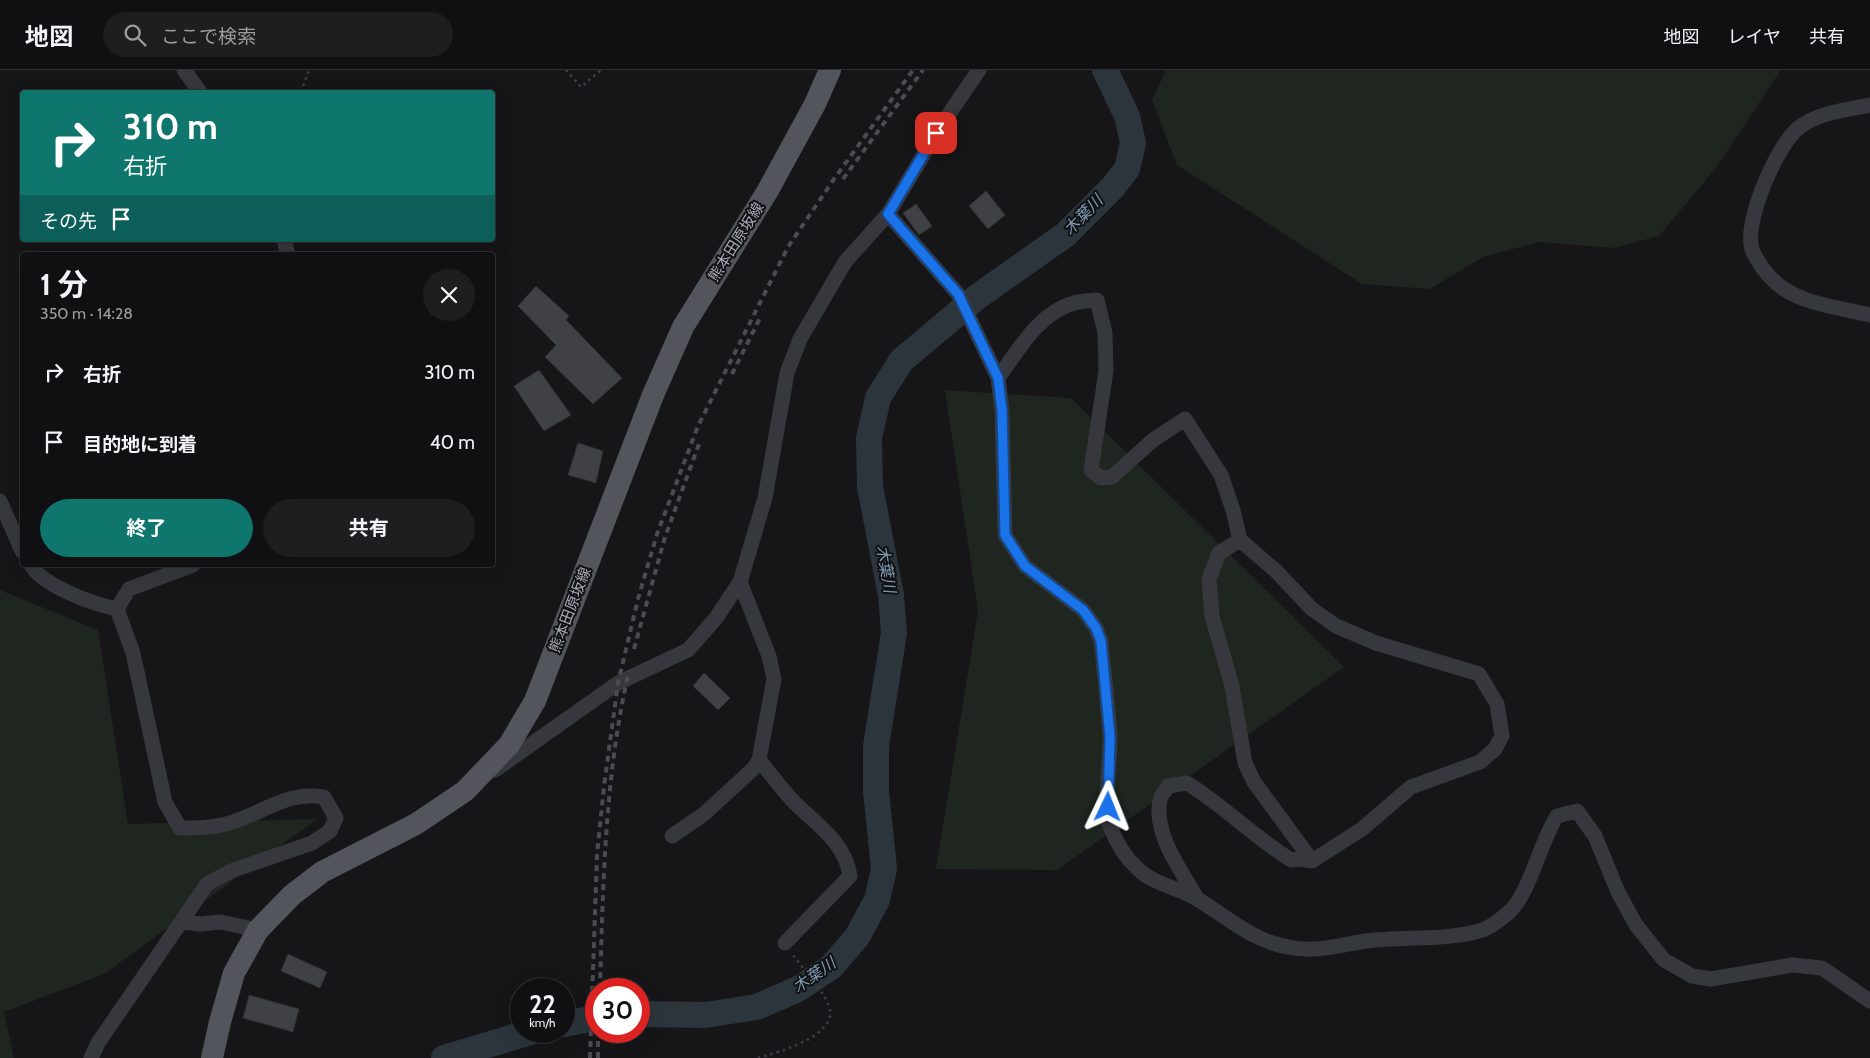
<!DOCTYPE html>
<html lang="ja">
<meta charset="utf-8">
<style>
:root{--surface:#101012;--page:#1e1e20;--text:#f1f3f6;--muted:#9c9d9f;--line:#303032;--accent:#0f766e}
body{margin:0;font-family:Cabin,"Noto Sans JP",sans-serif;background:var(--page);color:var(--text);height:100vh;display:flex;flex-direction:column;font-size:19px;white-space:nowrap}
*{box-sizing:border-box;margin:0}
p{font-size:16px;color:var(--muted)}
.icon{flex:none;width:28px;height:28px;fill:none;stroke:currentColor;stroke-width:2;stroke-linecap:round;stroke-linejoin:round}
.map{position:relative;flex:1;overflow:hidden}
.side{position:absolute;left:20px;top:182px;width:475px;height:315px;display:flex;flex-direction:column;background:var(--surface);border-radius:5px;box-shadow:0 5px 20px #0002,0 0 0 1px var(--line)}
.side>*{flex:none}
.guide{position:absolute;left:20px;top:20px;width:475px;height:152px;border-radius:5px;box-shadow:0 5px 20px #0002,0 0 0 1px var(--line);background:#0f766e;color:#fff;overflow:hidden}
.speed{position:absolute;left:510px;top:908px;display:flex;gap:10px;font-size:25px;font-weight:700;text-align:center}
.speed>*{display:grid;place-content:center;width:65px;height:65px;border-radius:50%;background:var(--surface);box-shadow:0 5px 20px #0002,0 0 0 1px var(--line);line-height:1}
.speed small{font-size:12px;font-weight:400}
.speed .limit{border:8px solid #d22;background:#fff;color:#111}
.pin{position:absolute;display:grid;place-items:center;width:42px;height:42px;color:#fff;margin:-21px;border-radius:10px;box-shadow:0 2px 8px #0006}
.me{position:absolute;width:55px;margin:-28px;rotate:2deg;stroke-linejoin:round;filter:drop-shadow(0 0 4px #0008)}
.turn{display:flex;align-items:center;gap:18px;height:105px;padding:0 20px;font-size:22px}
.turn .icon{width:65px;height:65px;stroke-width:2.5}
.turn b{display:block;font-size:35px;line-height:42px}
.then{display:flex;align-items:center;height:48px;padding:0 20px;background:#0003;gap:10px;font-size:19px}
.round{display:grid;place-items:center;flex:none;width:52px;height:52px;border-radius:26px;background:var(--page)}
.head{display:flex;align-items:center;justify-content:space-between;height:85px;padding:0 20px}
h1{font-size:30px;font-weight:700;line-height:38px}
.cta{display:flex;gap:10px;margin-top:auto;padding:10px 20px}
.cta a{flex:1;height:58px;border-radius:30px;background:var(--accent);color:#fff;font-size:20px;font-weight:700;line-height:58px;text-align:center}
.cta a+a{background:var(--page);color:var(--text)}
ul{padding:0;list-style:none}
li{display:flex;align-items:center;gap:15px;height:70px;padding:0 20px}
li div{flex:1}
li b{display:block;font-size:19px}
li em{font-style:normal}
header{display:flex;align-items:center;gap:30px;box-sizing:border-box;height:70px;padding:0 25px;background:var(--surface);border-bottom:1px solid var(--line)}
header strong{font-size:24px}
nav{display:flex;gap:28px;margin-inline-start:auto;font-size:18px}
.search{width:350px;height:45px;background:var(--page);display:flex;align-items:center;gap:12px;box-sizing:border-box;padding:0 18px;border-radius:28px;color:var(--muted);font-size:19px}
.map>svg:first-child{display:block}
.green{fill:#1e261f}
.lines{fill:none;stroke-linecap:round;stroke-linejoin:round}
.river{stroke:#2c353c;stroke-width:26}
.building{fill:#404145;stroke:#303034}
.path{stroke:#3d3f44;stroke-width:2.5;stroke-dasharray:2.5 4;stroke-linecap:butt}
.street{stroke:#37383d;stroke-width:15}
.primary{stroke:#53555c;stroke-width:22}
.rail{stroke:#4a4c52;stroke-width:4;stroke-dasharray:6 5;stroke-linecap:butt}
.route-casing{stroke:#114b97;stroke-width:12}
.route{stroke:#1a73e8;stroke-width:9}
.labels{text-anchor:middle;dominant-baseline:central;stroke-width:4;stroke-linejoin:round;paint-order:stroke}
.street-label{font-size:15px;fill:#a8adb8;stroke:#111113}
.water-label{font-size:16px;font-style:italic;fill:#7f9bb3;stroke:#111113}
</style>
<header>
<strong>地図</strong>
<div class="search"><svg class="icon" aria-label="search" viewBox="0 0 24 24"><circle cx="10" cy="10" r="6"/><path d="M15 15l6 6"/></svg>ここで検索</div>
<nav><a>地図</a><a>レイヤ</a><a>共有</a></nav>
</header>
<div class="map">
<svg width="1870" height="988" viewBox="0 0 1870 988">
<rect width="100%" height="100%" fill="#161618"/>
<path class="green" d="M 1166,0 L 1781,0 L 1716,98 L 1659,166 L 1614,178 L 1539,172 L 1483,187 L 1430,219 L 1362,214 L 1177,95 L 1152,30 Z
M 945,320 L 1071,328 L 1344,597 L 1057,800 L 936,799 L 978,541 Z
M 0,520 L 98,560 L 128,754 L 317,749 L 104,904 L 4,942 L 14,988 L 0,988 Z"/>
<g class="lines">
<path class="river" d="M 639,944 L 705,945 L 757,937 L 798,919 L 831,897 L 857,867 L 877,830 L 884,799 L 876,721 L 876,676 L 894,563 L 891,525 L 870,417 L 869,368 L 878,328 L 901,291 L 977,227 L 1065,165 L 1113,117 L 1127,99 L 1133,73 L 1127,46 L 1105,0
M 564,954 L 596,948
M 444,988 L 534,961"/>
</g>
<path class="building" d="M 986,121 L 1005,145 L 988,159 L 969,136 Z
M 916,134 L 932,156 L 919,165 L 903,143 Z
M 536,216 L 569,246 L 566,250 L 622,308 L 593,334 L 545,287 L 556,275 L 518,236 Z
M 539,300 L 571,345 L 544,361 L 514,316 Z
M 578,373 L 603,381 L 596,413 L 568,405 Z
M 704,603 L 730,628 L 718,640 L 693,616 Z
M 288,884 L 327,902 L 320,918 L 281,901 Z
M 249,925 L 299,939 L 293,962 L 243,948 Z"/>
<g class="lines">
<path class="path" d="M 566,0 L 581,17 L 601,0
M 301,22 L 309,0
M 758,988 C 779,982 839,966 829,936 C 823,920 803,899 793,885"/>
<path class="street" d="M 184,0 L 200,22
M 1870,35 C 1847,40 1821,42 1801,56 C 1778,71 1743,153 1752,179 C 1755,188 1765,202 1771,208 C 1795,234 1838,237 1870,245
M 888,144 L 958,224 L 998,308 L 1002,341 L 1005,465 L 1025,496 L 1083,540 L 1096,558 L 1101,571 C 1104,602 1108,634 1110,665 C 1111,690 1102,739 1111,759 C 1117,773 1125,787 1136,797 C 1153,815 1178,817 1199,830 C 1228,848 1253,871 1288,877 C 1315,883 1340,875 1366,871 C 1403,866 1443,871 1479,861 C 1488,859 1501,849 1508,843 C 1530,824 1540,772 1557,746 L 1577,741 L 1595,766 L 1618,822 L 1636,855 L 1664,890 L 1692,906 L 1711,909 L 1792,895 L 1822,898 L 1870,931
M 284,170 L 288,185
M 998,308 C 1018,281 1038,243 1074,233 C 1081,231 1089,231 1097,230 L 1105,263 L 1106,301 L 1091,400 L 1101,408 L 1112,407 L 1153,370 L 1185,349 L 1221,405 L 1233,440 L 1240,470 L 1276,501 L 1312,539 L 1336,556 L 1376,573 L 1479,604 L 1497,634 L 1502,666 L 1495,679 L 1480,692 L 1411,717 L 1362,759 L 1312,791 L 1299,789 L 1291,790 C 1254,767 1224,736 1187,713 L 1168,716 C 1166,720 1161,725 1160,730 C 1153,765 1182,801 1198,830
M 0,431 L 22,481
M 1240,470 L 1219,483 L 1209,509 L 1212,546 L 1232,616 L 1245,693 L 1254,712 L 1312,791
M 31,495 C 43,516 93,534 117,539
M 117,539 L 129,519 L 193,495
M 759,690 C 771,704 782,720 795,733 C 817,755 845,772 850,806 L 785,873
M 495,700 L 618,613 L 688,580 L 716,548 L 740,512 L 765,428 L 787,303 L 800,269 L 845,192 L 888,144 L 942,54 L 979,0
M 672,766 L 704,744 L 753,699 L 759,690 L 774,609 L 769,586 L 740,512
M 182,852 L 201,854 L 220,852 L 258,860
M 91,988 L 98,973 L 207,814 L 231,801 L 312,773 L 330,761 L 336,748 L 324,727 C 288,719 256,748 222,755 C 208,758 194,758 180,758 L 165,732 L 133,583 L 117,539"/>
<path class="primary" d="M 212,988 L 220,952 L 234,903 L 258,860 L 292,825 L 322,802 L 416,754 L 465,721 L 509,675 L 535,631 L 653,325 L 683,257 L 767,122 L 815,34 L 830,0"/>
<path class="rail" d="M 843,109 L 923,0
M 732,304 L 760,248
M 634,579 L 665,467 L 699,374
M 600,919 C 603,814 605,703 629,601
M 590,988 L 597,785 L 604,716 L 618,613 L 638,529 L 657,464 L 698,356 L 788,177 L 834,109 L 913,0
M 598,988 L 598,961"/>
</g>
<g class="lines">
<defs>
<path id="route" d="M 936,63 L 888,144 L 958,224 L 998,308 L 1002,341 L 1005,465 L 1025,496 L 1083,540 L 1096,558 L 1101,571 L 1110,667 L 1108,737"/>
</defs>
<use href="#route" class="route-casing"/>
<use href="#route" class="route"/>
</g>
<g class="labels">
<g class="street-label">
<text transform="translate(736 172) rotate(-58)">熊本田原坂線</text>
<text transform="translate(570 540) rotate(-69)">熊本田原坂線</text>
</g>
<g class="water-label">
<text transform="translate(1083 145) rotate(-46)">木葉川</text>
<text transform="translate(886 499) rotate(80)">木葉川</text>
<text transform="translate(814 905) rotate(-35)">木葉川</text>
</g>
</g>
</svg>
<div class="speed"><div>22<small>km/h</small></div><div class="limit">30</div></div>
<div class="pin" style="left:936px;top:63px;background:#d93025"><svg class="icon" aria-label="arrive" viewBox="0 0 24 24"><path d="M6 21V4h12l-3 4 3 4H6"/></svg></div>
<svg class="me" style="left:1108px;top:737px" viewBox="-20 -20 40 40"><path d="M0-17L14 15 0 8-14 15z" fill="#1a73e8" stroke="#fff" stroke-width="4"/></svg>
<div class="guide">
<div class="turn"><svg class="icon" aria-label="right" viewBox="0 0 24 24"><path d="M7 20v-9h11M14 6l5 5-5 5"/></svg><div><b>310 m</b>右折</div></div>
<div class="then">その先<svg class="icon" aria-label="arrive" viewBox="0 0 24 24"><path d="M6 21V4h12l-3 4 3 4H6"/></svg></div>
</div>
<section class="side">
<div class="head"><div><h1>1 分</h1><p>350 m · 14:28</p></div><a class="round"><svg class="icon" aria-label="close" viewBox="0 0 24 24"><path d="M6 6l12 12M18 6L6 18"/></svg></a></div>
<ul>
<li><svg class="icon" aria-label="right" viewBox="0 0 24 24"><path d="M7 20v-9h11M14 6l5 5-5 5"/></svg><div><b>右折</b></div><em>310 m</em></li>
<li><svg class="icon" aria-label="arrive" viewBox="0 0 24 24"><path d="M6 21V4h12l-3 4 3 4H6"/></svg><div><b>目的地に到着</b></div><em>40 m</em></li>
</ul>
<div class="cta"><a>終了</a><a>共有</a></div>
</section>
</div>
